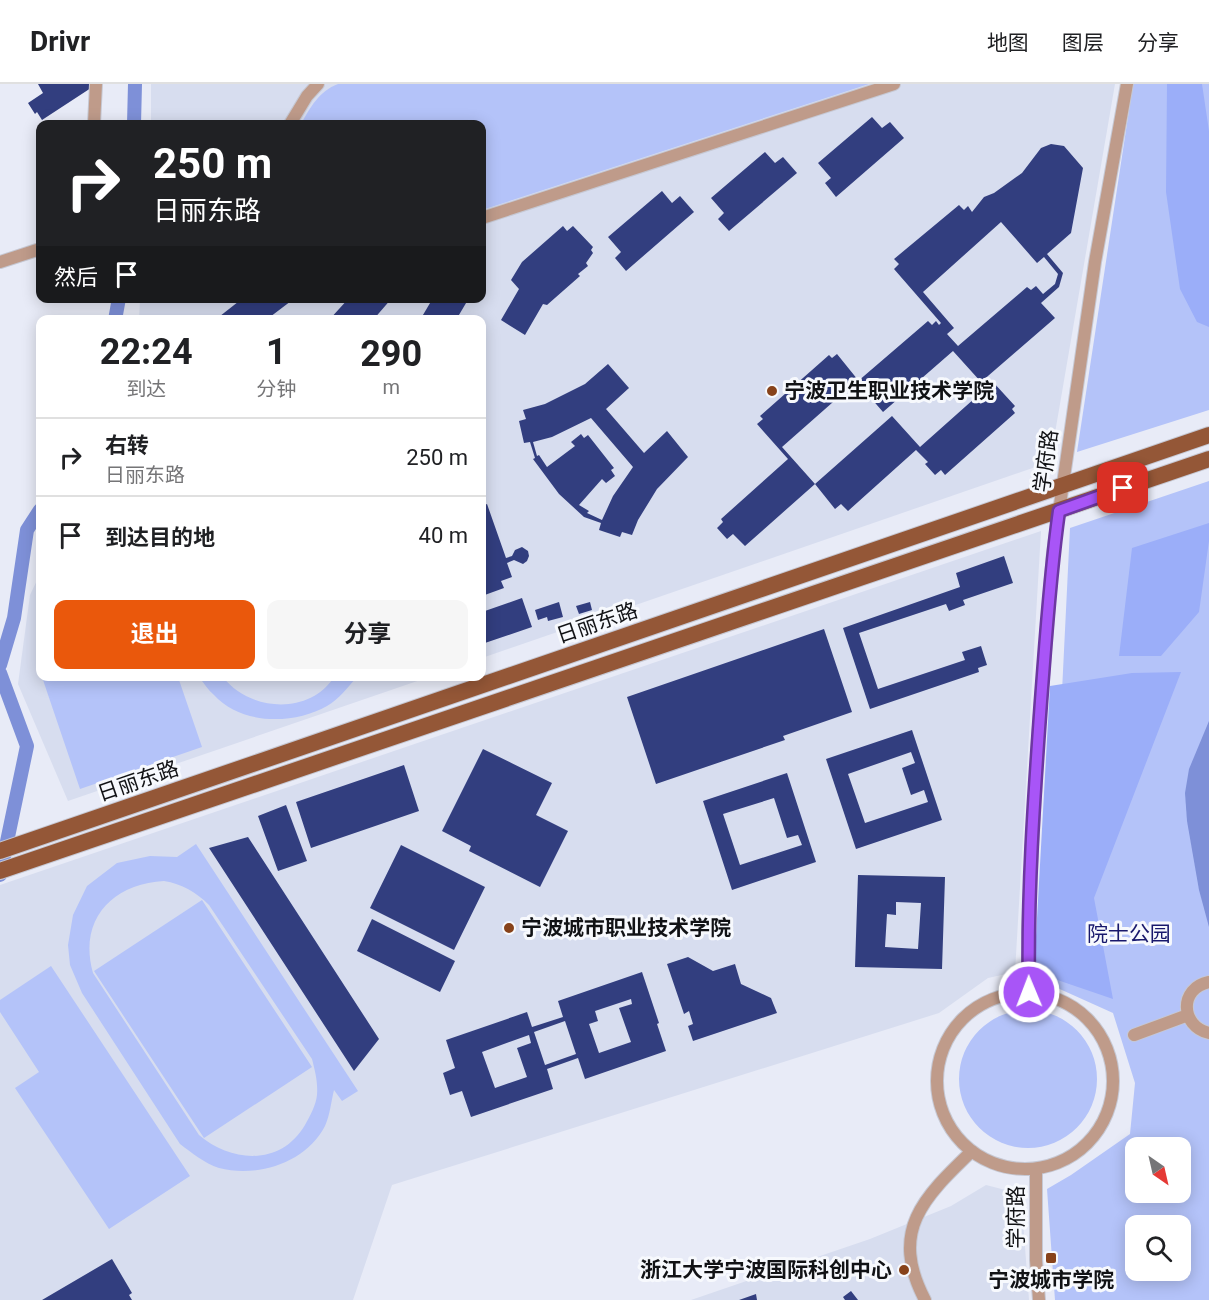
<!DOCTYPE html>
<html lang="zh">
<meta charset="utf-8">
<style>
:root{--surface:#fff;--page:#f6f6f6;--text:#202124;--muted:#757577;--line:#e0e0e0;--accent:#ea580c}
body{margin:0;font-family:Roboto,"Noto Sans SC",sans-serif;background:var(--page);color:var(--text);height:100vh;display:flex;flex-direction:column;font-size:22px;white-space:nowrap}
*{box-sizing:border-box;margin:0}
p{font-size:20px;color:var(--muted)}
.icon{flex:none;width:33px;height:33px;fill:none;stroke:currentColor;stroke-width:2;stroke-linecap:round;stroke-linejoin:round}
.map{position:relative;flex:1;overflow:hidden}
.panel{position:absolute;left:36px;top:231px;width:450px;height:366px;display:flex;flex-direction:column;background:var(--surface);border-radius:12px;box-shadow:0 3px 15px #0003}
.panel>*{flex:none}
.banner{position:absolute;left:36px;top:36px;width:450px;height:183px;border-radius:12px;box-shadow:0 3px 15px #0003;background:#202124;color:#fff;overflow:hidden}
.needle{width:39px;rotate:146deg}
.controls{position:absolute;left:1125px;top:1053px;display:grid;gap:12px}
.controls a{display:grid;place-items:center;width:66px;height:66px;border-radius:12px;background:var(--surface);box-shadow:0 3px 15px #0003;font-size:30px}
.pin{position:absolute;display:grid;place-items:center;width:51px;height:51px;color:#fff;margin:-26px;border-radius:12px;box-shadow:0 3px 9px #0006}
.me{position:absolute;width:66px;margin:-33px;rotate:359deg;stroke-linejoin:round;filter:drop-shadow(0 0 4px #0008)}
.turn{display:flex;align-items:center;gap:21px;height:126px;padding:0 18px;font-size:27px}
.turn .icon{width:78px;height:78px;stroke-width:2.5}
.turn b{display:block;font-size:42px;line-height:51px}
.then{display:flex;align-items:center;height:57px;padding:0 18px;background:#0003;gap:12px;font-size:22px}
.eta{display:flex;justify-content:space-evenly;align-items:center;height:102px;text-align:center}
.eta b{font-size:36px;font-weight:700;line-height:42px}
.primary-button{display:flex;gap:12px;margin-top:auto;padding:12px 18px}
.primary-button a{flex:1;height:69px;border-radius:12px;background:var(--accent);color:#fff;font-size:24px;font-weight:700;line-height:69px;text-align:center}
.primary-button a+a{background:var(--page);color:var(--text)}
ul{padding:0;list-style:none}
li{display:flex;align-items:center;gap:18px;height:78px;padding:0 18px;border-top:2px solid var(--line)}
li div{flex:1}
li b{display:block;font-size:22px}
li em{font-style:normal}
header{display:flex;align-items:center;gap:36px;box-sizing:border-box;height:84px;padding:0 30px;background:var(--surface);border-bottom:2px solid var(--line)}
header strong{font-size:28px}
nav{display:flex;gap:33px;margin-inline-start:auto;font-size:21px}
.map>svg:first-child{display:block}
.built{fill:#d7ddef}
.green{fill:#b4c3f9;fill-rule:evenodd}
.forest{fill:#9baef9}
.water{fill:#7e90d8}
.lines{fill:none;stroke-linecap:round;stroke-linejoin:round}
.canal{stroke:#7e90d8;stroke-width:14}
.building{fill:#323e7f;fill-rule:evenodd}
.minor-casing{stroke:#c6c8d3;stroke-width:14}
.major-casing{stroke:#c6c8d3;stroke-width:18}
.minor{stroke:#bf9b8a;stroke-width:12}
.major{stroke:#945737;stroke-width:16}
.route-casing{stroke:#6d37a1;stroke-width:15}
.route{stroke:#a855f7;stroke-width:10}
.poi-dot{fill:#87421a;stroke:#f7f9fd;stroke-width:2}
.labels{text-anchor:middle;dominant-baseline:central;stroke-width:6;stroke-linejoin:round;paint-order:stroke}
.poi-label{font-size:21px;font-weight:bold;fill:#111215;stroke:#f7f9fd;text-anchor:start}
.street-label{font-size:21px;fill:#111215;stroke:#f7f9fd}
.park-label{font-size:21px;fill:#18186c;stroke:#f7f9fd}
</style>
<header>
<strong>Drivr</strong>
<nav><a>地图</a><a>图层</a><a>分享</a></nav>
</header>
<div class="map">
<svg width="1209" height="1216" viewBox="0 0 1209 1216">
<rect width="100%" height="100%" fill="#e8ebf7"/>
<path class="built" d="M 151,0 L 1115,0 L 1050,378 L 482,574 L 482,236 L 139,236 L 140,215 L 482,214 L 482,40 L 151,40 Z
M 1041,447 L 1015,888 L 988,894 L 939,929 L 392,1101 L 353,1216 L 0,1216 L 0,801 Z
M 40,490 L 40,592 L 429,593 L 68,717 L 18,600 L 30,511 Z
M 986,1101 L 1021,1110 L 1029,1216 L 691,1216 L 870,1155 L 951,1122 Z"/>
<path class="green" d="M 338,0 L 869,0 L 482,126 L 482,40 L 301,40 C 310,24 319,7 338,0 Z
M 1133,0 L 1209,0 L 1209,326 L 1077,368 Z
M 1209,397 L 1209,1216 L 1055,1216 L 1047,1105 L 1071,1091 L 1130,1050 L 1135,999 L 1113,929 L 1053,902 L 1049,873 L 1070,444 ZM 1136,1064 L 1180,1064 L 1180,1108 L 1136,1108 ZM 1136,1142 L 1180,1142 L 1180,1186 L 1136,1186 Z
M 42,593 L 178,593 L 202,663 L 80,705 Z
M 199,593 L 223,593 C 249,627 309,632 334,593 L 357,593 C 348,603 339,615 327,622 C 294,641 241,641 214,611 C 208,606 204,599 199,593 Z
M 196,760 L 358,1007 L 342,1017 L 334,1006 C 331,1018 330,1031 325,1042 C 306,1079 257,1094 219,1084 C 204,1079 192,1069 180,1060 L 82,909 L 70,881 L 68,861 L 73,831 L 87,802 L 117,779 L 150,772 L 177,773 ZM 164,797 C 182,800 196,808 209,821 L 312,975 C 315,987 318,998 317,1011 C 316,1021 310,1032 305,1041 C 281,1082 232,1079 199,1051 L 93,889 C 78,836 112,800 164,797 Z
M 202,816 L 312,983 L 204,1054 L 94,887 Z
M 51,882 L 190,1092 L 109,1145 L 15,1004 L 39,988 L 0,928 L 0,916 Z
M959 995a69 69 0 1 1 138 0a69 69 0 1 1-138 0Z"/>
<path class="forest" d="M 1167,0 L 1202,0 L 1209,47 L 1209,243 L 1197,238 L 1180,205 L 1166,108 Z
M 1209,439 L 1209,457 L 1199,528 L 1161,572 L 1119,572 L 1132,464 Z
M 1181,588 L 1094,814 L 1113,915 L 1034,888 L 1050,602 L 1132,589 Z"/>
<path class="water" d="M 1209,637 L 1209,843 L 1199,806 L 1187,737 L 1185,709 L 1189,685 Z"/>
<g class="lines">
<path class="canal" d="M 134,40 L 135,0
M 115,236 L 119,214
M 0,581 L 14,534 L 27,446 L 40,426
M 0,589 L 27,662 L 0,791"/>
</g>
<path class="building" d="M 38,0 L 92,0 L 94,2 L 42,36 L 37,28 L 35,30 L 28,19 L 43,9 Z
M 872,33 L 882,44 L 890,38 L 904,54 L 836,113 L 825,99 L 831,94 L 818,79 Z
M 1051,60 L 1064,62 L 1083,84 L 1071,149 L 1047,170 L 1063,189 L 1059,203 L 1041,219 L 1055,234 L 981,298 L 953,267 L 883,328 L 857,298 L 928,237 L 932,241 L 936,237 L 939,241 L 941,239 L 894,185 L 899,180 L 894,175 L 959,121 L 964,126 L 968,122 L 972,128 L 984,113 L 994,109 L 1022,89 L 1041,64 ZM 1001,138 L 1037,179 L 1044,173 L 1058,190 L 1055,200 L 1043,210 L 1036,202 L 1031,206 L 1027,203 L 958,262 L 947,250 L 954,244 L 923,208 Z
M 765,68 L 775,79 L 783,73 L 797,89 L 729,147 L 718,135 L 724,129 L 711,114 Z
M 662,107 L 672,119 L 680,112 L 694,128 L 626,187 L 615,174 L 621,168 L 608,153 Z
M 563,142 L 567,147 L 573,142 L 593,163 L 591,166 L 593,169 L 586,179 L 588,182 L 578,190 L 580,192 L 547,221 L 543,220 L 525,251 L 501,236 L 519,205 L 511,196 L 522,178 Z
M 243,214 L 295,214 L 266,236 L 215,236 Z
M 349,214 L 392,214 L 373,236 L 329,236 Z
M 433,214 L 469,214 L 456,236 L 420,236 Z
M 837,270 L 858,296 L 782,363 L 815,400 L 745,462 L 733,450 L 727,455 L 717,444 L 723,438 L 721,435 L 788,375 L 757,340 L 763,335 L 760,332 L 829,271 L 832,274 Z
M 608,280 L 629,304 L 606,325 L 644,369 L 667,347 L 688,373 L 657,405 L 638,436 L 632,451 L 622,448 L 620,453 L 599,446 L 601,439 L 584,433 L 559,410 L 533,375 L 535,374 L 530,358 L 524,359 L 519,337 L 526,335 L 523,326 L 545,320 L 585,300 ZM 591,334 L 633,383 L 613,412 L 602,436 L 587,429 L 589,427 L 579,421 L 602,395 L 606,399 L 615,392 L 611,386 L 614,384 L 588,351 L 584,354 L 581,350 L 571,358 L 575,362 L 547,383 L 539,371 L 537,372 L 533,358 L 552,353 Z
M 993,298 L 1015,322 L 1012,325 L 1015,329 L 945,391 L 941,386 L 935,391 L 925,380 L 928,378 L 916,366 L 848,427 L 841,420 L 835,425 L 815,400 L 892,332 L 920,363 Z
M 487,420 L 506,474 L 512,472 L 515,466 L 522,463 L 528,467 L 529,472 L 527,477 L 523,480 L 514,476 L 507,479 L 512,493 L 501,497 L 504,504 L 482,512 L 482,422 Z
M 1004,472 L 1013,499 L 963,516 L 965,521 L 949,527 L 946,520 L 859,549 L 878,605 L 965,576 L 962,568 L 981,562 L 987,581 L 978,584 L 979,588 L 870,625 L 843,544 L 960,503 L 956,489 Z
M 522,514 L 532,543 L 482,560 L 482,528 Z
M 559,518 L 563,533 L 548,537 L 547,533 L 538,536 L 535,526 Z
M 590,518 L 592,526 L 579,530 L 576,522 Z
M 824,545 L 852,628 L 783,652 L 785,656 L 656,700 L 627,613 Z
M 912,646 L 942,736 L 856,765 L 826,675 ZM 911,668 L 915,679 L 902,684 L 911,711 L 924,706 L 928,718 L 865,739 L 848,690 Z
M 483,665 L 552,699 L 536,731 L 568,747 L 540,803 L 469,767 L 471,762 L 442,747 Z
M 404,681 L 419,727 L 311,764 L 296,718 Z
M 787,689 L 816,778 L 732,806 L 703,717 ZM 774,714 L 787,754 L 798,751 L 802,761 L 740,781 L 723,730 Z
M 286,721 L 307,777 L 278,787 L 258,732 Z
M 248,753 L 379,955 L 354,987 L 209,764 Z
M 401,761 L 485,803 L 454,866 L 370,824 Z
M 858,791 L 945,793 L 942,885 L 855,883 ZM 896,818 L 921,819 L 918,865 L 885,863 L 887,830 L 896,831 Z
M 372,835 L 455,877 L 440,908 L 357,867 Z
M 688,873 L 713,887 L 735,880 L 741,900 L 771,914 L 777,929 L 693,957 L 688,942 L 693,940 L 689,927 L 684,930 L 667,880 Z
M 642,888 L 659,939 L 657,940 L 666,967 L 585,995 L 578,974 L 547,985 L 553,1005 L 471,1033 L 462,1007 L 450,1011 L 443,989 L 455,984 L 446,956 L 527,928 L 532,943 L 563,933 L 558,917 ZM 631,915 L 632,920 L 619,924 L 631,958 L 599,969 L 589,940 L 598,937 L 595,927 ZM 565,937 L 576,970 L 545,981 L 534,948 ZM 529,951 L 531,959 L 517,964 L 527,993 L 495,1004 L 482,968 Z
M 112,1175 L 132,1209 L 129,1211 L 132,1216 L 42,1216 Z
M 851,1207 L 858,1216 L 845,1216 L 843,1213 Z
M 756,1210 L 757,1216 L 739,1216 Z"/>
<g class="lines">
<defs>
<path id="minor" d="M 94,40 L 96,0
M 290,40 L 307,12 L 318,0
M 482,134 L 894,0
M 0,178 L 40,165
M 1209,898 C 1179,904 1180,942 1209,949
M 1029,908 L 1028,842 L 1038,654 L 1053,469 L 1095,178 L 1127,0
M937 997a88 88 0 1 1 176 0a88 88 0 1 1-176 0Z
M 1134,951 L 1188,931
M 1036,1085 L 1036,1176 L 1039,1216
M 925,1216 C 889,1147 923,1114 972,1067"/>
<path id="major" d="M 0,767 L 1209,351
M 0,787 L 1209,375"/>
</defs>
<use href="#minor" class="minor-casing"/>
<use href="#major" class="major-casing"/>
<use href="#minor" class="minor"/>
<use href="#major" class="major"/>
</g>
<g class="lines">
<defs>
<path id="route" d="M 1029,908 C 1027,811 1034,714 1041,617 C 1046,553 1050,490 1059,427 L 1123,404"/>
</defs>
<use href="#route" class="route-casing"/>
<use href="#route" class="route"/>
</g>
<g class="poi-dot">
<circle cx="772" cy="307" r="6"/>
<circle cx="509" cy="844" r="6"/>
<rect x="1045" y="1168" width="12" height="12" rx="3"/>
<circle cx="904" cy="1186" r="6"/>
</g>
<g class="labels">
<g class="poi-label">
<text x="784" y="307">宁波卫生职业技术学院</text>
<text x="521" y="844">宁波城市职业技术学院</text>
<text x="892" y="1186" text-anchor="end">浙江大学宁波国际科创中心</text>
<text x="1051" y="1196" text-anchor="middle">宁波城市学院</text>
</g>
<g class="street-label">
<text transform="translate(1046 377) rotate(-82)">学府路</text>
<text transform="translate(597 539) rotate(-19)">日丽东路</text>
<text transform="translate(138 697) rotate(-19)">日丽东路</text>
<text transform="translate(1016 1133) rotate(-90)">学府路</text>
</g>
<g class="park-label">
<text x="1129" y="850">院士公园</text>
</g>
</g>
</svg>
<div class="controls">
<a><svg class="needle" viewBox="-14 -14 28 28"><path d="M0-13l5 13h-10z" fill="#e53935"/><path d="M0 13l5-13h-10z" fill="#757577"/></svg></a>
<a><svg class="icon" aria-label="search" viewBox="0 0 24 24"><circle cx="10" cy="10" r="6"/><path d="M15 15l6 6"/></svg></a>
</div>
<div class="pin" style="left:1123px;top:404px;background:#d93025"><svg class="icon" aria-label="arrive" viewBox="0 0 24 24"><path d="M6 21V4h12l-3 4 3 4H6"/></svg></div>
<svg class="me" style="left:1029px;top:908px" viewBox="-20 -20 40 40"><circle r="17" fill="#a855f7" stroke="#fff" stroke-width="3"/><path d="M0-11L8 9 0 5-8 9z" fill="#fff"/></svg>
<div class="banner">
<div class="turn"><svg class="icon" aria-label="right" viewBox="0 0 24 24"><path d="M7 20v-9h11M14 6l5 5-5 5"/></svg><div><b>250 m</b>日丽东路</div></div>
<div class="then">然后<svg class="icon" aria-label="arrive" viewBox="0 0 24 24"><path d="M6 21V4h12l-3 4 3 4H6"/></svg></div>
</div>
<section class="panel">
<div class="eta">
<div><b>22:24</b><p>到达</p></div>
<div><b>1</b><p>分钟</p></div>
<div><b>290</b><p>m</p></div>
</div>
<ul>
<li><svg class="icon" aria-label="right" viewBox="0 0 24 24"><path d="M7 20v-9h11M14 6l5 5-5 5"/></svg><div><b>右转</b><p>日丽东路</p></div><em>250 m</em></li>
<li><svg class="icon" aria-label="arrive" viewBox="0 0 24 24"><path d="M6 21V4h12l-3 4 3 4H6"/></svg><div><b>到达目的地</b></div><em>40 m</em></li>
</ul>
<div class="primary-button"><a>退出</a><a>分享</a></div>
</section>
</div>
